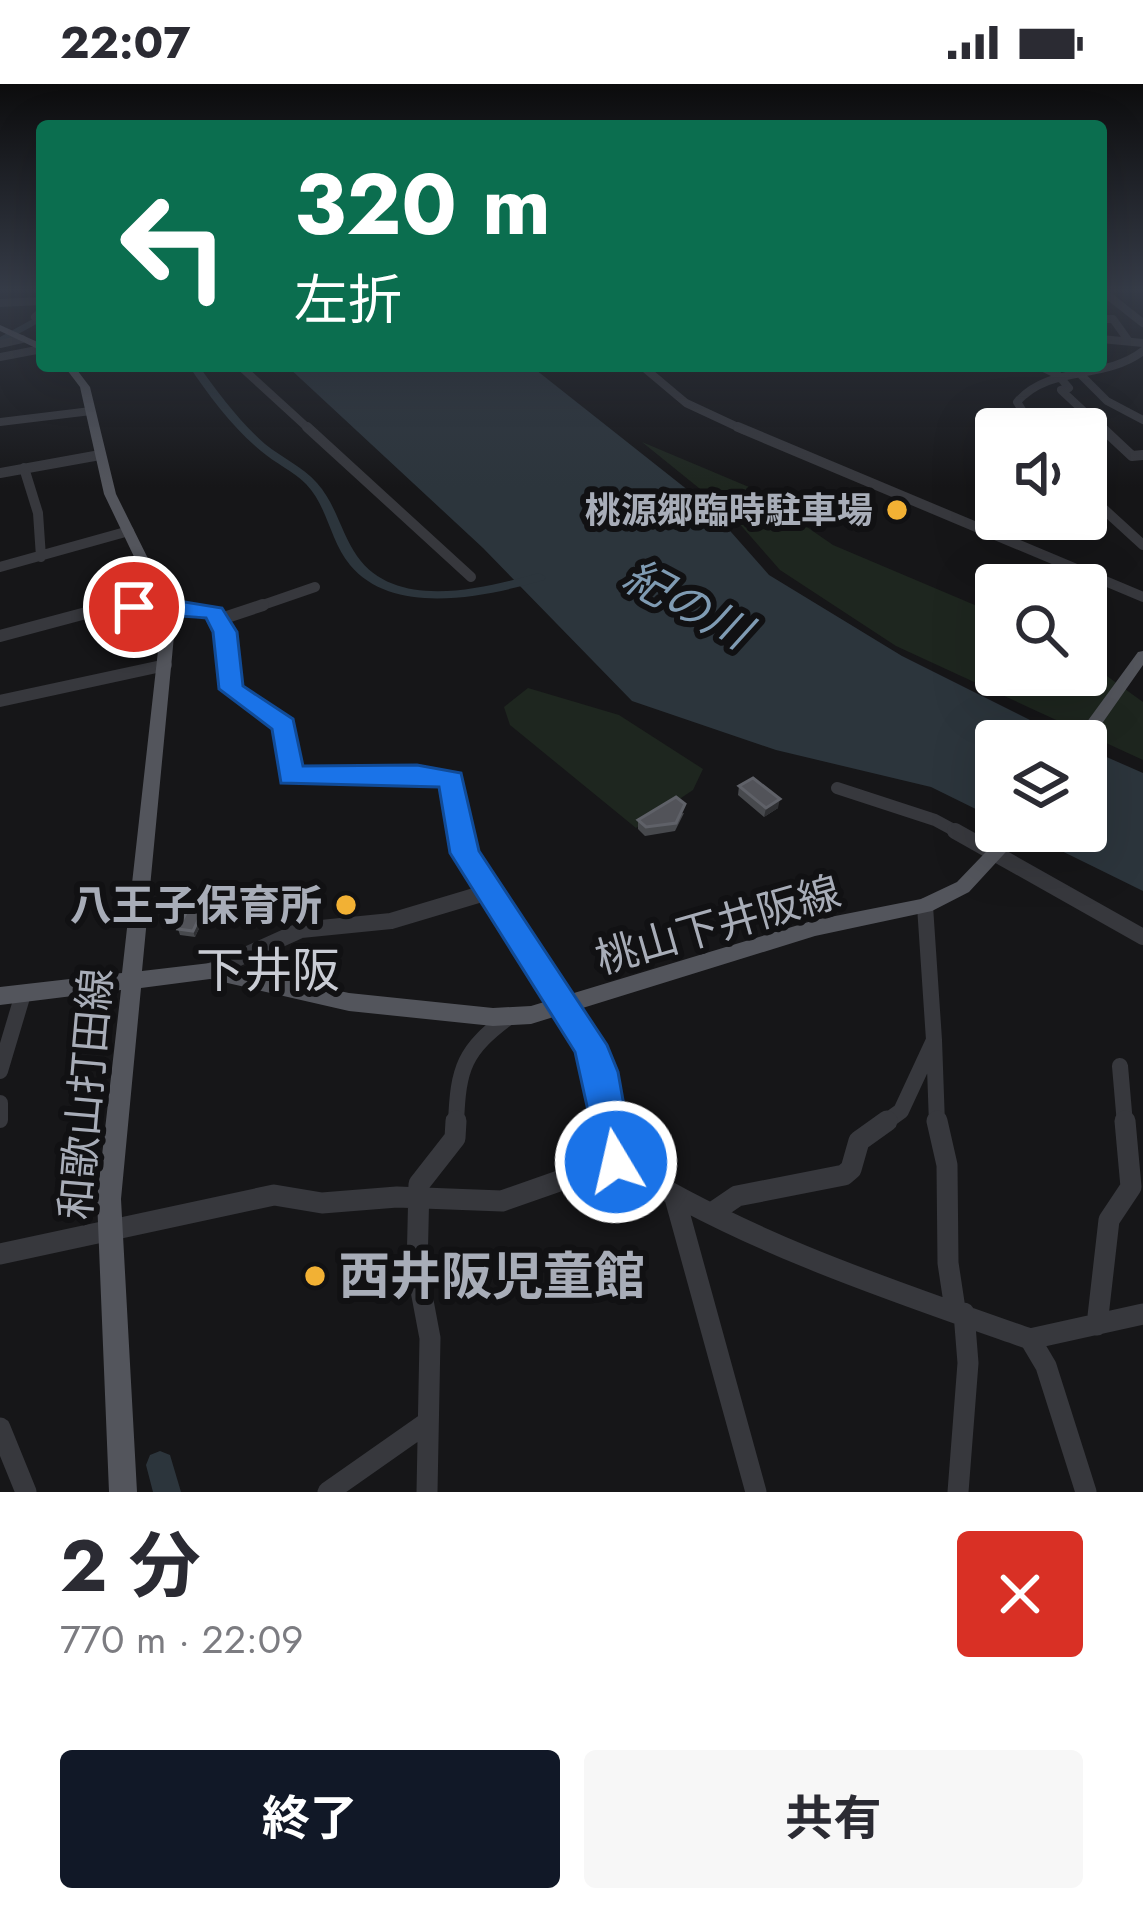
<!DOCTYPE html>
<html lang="ja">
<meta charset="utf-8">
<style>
:root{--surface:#fff;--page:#f7f7f7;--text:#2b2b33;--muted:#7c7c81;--accent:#111827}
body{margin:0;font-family:Jost,"Noto Sans JP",sans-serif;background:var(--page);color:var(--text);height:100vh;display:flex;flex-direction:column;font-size:45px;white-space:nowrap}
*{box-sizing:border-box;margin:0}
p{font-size:39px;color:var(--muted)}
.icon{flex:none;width:66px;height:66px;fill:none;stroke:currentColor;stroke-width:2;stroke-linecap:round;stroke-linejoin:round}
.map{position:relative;height:1408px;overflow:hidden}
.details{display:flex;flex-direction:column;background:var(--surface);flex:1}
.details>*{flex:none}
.banner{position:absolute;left:36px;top:36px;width:1071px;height:252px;border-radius:12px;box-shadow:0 12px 48px #0002;background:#0b6e4f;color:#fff;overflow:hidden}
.tools{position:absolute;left:975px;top:324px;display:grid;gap:24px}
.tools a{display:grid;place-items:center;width:132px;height:132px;border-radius:12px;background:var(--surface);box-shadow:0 12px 48px #0002;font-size:60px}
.pin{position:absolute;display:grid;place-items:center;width:102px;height:102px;color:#fff;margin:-51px;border:6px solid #fff;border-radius:50%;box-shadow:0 3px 12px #0007}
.me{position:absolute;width:132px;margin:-66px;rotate:351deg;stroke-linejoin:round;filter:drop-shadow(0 0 9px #0008)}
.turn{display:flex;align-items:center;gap:42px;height:252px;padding:0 60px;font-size:54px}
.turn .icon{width:156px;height:156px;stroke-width:2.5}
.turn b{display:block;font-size:84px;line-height:102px}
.round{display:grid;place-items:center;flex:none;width:126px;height:126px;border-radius:12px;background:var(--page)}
.summary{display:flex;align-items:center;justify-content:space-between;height:204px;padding:0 60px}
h1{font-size:72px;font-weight:700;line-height:90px}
.action{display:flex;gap:24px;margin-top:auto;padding:24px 60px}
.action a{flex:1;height:138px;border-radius:12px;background:var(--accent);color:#fff;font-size:48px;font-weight:700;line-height:138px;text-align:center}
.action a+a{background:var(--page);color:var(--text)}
.status{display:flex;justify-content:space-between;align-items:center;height:84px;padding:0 60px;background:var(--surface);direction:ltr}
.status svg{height:33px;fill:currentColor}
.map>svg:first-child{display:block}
.green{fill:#1e261f}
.water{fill:#2c353c}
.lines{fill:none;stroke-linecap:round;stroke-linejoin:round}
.river{fill:#2c353c;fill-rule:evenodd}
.minor-far4{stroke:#37383d;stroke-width:8}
.minor-far3{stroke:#37383d;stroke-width:10}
.minor-far2{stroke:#37383d;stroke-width:12}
.minor-far1{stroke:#37383d;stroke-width:16}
.minor{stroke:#37383d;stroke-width:21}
.major{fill:#53555c;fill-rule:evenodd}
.wall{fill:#47494d}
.shaded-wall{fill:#2f3033}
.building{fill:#525359;stroke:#5f6168;stroke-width:3}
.route{fill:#1a73e8;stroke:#114b97;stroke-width:3}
.poi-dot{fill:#f2b134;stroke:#111113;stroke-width:4.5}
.labels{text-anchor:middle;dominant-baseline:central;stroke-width:12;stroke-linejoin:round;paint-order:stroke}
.far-poi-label{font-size:36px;font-weight:bold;fill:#a8adb8;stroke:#111113;text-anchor:end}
.poi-label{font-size:42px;font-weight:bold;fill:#a8adb8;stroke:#111113;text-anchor:end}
.street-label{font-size:42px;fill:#a8adb8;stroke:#111113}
.water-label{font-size:45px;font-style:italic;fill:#7f9bb3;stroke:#111113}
.quarter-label{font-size:48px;fill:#c9ccd4;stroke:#111113}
.near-poi-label{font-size:51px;font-weight:bold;fill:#a8adb8;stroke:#111113;text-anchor:start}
</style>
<div class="status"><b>22:07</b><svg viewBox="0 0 49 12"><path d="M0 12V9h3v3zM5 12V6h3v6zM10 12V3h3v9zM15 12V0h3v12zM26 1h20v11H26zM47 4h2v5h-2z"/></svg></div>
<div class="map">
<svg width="1143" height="1408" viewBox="0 0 1143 1408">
<rect width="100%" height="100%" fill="#161618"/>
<path class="green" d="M 642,358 L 749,403 L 833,461 L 996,530 L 996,591 L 1086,591 L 1086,577 L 1143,618 L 1143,676 L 896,562 L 780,486 L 731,430 Z
M 528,604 L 619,631 L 703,685 L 693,706 L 636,744 L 510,641 L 504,623 Z"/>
<path class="water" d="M 287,282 L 531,282 L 708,422 L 769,491 L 902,572 L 1072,657 L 996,657 L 996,735 L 931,703 L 776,666 L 632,617 L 483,464 Z
M 1086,664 L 1143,689 L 1143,807 L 1021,747 L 1086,747 Z"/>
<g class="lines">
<path class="river" d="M 42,230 L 42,237 L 0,260 L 0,253 Z
M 189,282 L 199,282 C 218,309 240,338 265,360 C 282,374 302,382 317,399 C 336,420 341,449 357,472 C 396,528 485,504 539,489 L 546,493 L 544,496 C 488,512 394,534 350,481 C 330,457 328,423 306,400 C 293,387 275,379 261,367 C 233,344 209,312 189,282 Z
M 160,1367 L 170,1371 L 181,1408 L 153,1408 L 146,1381 L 150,1371 Z"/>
<path class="minor-far4" d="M 1101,206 L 1143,239
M 0,219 L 42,217
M 42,227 L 35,233 L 42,237
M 1101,235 L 1113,235 L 1128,256
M 1101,255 L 1143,259
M 0,260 L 22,255
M 0,273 L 42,265
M 240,282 L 310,346
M 642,282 L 686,319 L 744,346
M 1039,282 L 1058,291 L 1069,304 L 1061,306 L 1104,346
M 1078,288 L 1107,317 L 1143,336
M 0,338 L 91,327
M 1034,345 L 1017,318 C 1050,280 1104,297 1143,267"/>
<path class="minor-far3" d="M 307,343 L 471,493
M 738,343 L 1143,513
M 1101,343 L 1132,372 L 1143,371
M 24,384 L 38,429 L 41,473
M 0,389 L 100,371
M 1086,409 L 1143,461
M 0,483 L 129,447
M 121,524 L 166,521
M 254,524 L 315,503"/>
<path class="minor-far2" d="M 168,524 L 214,528 L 225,548 L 231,605 L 284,641 L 291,692 L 417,690 L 452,696 L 462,750
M 218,536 L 263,521
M 0,552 L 101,525 L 166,521
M 0,617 L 166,581
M 837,704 L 935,736 L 961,750"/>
<path class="minor-far1" d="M 461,747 L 465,769 L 590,961 L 601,989 L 610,1040
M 955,747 L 1143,853
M 210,887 L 301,846 L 391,837 L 488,808
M 934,956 L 937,1040
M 1120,982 L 1125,1040
M 0,987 L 23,910
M 0,1019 L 0,1036
M 456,1040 C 458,983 464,966 510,932
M 883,1040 L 901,1027 L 934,956 L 925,822"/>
<path class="minor" d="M 609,1037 L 616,1077 C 745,1158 887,1205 1030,1255 L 1046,1282 L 1086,1408
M 937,1037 L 947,1081 L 948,1179 L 955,1225
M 675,1114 L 756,1408
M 712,1129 L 737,1112 L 844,1091 L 851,1085 L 859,1057 L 887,1037
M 0,1170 L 274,1111 L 322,1119 L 397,1113 L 502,1117 L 616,1077
M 1097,1241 L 1109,1136 L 1131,1103 L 1125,1037
M 1030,1255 L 1143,1230
M 0,1344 L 26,1408
M 328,1408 L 425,1340
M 427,1408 L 430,1254 L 417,1185 L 419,1100 L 455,1054 L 456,1037
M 958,1408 L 968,1279 L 964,1229"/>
<path class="major" d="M 0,241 L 42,260 L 42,267 L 0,247 Z
M 64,282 L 74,282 L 90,303 L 116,410 L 176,531 L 142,887 L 210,879 L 349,909 L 493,924 L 531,922 L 815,836 L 921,815 L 957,798 L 1006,747 L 1025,747 L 969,808 L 932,827 L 815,852 L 531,940 L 493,942 L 349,927 L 210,895 L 141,904 L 121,1115 L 137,1408 L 109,1408 L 97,1115 L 121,906 L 0,921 L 0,903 L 122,889 L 162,531 L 104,410 L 80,303 Z
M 1143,567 L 1143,581 L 1087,661 L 1086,657 L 1073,657 L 1138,568 Z"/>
</g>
<path class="wall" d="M 739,702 L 778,724 L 764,733 L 738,711 Z
M 684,729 L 675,747 L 645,752 L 638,745 L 638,736 Z
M 207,828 L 195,853 L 180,851 L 178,845 Z"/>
<path class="shaded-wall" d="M 780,715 L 778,724 L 764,733 L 766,724 Z
M 205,822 L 207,828 L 195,853 L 193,847 Z"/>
<path class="building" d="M 753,694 L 780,715 L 766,724 L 739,702 Z
M 676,713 L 685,720 L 676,739 L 646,743 L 638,736 Z
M 190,821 L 205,822 L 193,847 L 178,845 Z"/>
<linearGradient id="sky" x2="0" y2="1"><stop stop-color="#0c0c0d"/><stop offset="0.51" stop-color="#363c48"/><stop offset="1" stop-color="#363c48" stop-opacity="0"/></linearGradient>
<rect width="1143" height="403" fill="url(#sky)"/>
<path class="route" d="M 166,515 L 222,524 L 237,548 L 243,602 L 293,635 L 303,682 L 417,681 L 461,689 L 479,767 L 607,961 L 618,988 L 634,1078 L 629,1090 L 616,1096 L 602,1090 L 575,968 L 450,769 L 439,703 L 281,699 L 272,645 L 219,605 L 213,548 L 206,534 C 184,531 136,533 122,523 L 134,516 Z"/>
<g class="poi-dot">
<circle cx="897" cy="426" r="12"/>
<circle cx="346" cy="821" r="12"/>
<circle cx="315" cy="1192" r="12"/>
</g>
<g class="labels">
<g class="far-poi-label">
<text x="873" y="426">桃源郷臨時駐車場</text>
</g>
<g class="poi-label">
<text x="322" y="821">八王子保育所</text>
</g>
<g class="street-label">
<text transform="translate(718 841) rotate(-16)">桃山下井阪線</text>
<text transform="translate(86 1010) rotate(-85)">和歌山打田線</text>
</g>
<g class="water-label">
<text transform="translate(687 520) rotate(28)">紀の川</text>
</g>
<g class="quarter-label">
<text x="268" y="886">下井阪</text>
</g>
<g class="near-poi-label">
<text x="339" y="1192">西井阪児童館</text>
</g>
</g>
</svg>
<div class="tools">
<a><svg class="icon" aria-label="sound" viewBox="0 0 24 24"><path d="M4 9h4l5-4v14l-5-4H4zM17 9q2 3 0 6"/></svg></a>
<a><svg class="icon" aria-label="search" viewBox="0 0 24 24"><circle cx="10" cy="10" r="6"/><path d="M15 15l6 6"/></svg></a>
<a><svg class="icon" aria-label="layers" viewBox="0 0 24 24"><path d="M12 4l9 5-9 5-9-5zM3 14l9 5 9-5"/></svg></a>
</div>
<div class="pin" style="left:134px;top:523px;background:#d93025"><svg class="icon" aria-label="arrive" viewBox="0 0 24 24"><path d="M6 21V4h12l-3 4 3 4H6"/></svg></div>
<svg class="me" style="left:616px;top:1078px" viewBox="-20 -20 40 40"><circle r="17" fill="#1a73e8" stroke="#fff" stroke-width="3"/><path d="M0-11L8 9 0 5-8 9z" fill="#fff"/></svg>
<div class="banner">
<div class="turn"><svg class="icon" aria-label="left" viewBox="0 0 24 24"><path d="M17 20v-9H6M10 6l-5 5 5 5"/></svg><div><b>320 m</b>左折</div></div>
</div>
</div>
<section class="details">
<div class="summary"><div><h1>2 分</h1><p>770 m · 22:09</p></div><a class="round" style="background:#d93025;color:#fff"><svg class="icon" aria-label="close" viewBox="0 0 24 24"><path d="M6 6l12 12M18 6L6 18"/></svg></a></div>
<div class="action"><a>終了</a><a>共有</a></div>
</section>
